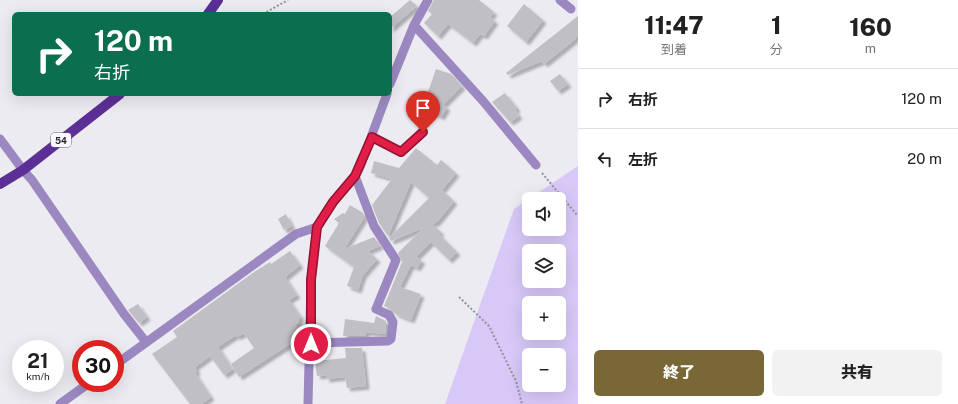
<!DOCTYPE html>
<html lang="ja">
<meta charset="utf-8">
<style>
:root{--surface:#fff;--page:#f2f2f2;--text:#222;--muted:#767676;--line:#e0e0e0;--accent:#7a6736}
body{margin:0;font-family:"Public Sans","Noto Sans JP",sans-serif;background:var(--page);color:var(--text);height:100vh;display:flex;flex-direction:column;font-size:15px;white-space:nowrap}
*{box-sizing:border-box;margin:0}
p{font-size:13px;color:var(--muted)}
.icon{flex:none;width:22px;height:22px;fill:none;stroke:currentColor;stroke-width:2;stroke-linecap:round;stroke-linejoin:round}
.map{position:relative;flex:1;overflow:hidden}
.side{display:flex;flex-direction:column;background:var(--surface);width:380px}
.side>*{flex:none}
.banner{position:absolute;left:12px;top:12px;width:380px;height:84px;border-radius:6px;box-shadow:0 4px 16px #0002;background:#0b6e4f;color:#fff;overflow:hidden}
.controls{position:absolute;left:522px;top:192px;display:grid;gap:8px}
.controls a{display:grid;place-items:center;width:44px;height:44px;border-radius:6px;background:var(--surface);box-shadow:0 4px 16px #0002;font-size:20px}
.speed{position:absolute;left:12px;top:340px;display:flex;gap:8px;font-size:20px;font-weight:700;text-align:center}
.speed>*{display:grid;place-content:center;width:52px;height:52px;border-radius:50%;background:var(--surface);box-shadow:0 4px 16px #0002;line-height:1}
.speed small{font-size:10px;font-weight:400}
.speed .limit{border:6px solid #d22;background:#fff;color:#111}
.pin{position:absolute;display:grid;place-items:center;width:34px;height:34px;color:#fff;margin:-41px -17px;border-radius:50% 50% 50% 0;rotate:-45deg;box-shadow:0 0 4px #0007}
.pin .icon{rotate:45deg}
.me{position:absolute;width:44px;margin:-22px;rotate:0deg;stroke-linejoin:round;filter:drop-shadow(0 0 3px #0008)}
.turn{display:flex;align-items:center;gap:14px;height:84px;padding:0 16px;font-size:18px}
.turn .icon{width:52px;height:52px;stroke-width:2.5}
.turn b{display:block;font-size:28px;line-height:34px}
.eta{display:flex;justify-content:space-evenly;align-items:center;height:68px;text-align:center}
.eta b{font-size:24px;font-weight:800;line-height:28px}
.cta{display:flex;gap:8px;margin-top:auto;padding:8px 16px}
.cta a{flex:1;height:46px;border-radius:6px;background:var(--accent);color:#fff;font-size:16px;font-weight:800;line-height:46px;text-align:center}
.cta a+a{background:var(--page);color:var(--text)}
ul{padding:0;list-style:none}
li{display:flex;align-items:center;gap:12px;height:60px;padding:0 16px;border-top:1px solid var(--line)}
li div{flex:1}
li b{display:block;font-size:15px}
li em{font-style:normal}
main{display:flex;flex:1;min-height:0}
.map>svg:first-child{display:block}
.green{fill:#d7c8f7;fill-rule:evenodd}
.building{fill:#c0bfc4;filter:url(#shadow)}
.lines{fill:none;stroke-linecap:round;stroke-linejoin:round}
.path{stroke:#939296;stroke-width:2;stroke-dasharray:2 2;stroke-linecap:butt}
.street{stroke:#9b88c0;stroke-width:9}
.primary{stroke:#5b2f95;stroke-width:10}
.route-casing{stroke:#92132f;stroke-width:10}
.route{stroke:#e11d48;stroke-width:7}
.labels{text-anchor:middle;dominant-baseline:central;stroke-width:3;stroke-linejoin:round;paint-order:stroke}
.shield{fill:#faf8fe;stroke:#656467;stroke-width:1}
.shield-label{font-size:9px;font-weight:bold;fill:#252426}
</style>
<main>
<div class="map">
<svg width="578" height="404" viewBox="0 0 578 404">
<defs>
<filter id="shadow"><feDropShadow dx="3.5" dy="3.5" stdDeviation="1" flood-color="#0004"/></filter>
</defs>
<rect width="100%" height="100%" fill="#ecebf1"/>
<path class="green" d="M 578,166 L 578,404 L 445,404 L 514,209 ZM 529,199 L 559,199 L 559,229 L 529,229 ZM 529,251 L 559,251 L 559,281 L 529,281 ZM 529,303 L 559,303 L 559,333 L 529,333 ZM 529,355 L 559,355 L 559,385 L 529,385 Z"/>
<path class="building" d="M 410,0 L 417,6 L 390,29 L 390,17 Z
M 434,0 L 479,0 L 494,12 L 490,17 L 495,21 L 484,36 L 480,34 L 473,43 L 448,24 L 438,36 L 424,23 L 432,14 L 428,11 Z
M 524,4 L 543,20 L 526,42 L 507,26 Z
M 578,16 L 578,35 L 573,41 L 544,64 L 542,61 L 508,75 L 506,73 Z
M 436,69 L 451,74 L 462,86 L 443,105 L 447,107 L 441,117 L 426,108 L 432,97 L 427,95 Z
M 560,74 L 568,84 L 558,91 L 550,81 Z
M 505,93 L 517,108 L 515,110 L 519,116 L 510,122 L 492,102 Z
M 416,148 L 437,165 L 441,160 L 456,173 L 442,190 L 454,201 L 437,222 L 432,224 L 441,232 L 439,234 L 457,252 L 449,260 L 431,242 L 416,257 L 422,260 L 417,268 L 411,265 L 400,287 L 421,294 L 411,320 L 396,314 L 392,310 L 384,306 L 402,262 L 398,253 L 423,228 L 391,241 L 389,238 L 429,198 L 411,182 L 388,236 L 379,223 L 372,205 L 392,179 L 371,173 L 374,161 L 399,168 Z
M 350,205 L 363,213 L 364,218 L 344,249 L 374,237 L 380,246 L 368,251 L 377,259 L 363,275 L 358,290 L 347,286 L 354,267 L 325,246 L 339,223 L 334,219 L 343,213 L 345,214 Z
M 286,214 L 292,226 L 284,230 L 278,219 Z
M 290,251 L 300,265 L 285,277 L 297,295 L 289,300 L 301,317 L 298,320 L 299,322 L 295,325 L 302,336 L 239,377 L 231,364 L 254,348 L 244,333 L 237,337 L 236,335 L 218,347 L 233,369 L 224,375 L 210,356 L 195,367 L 197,371 L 195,373 L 211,397 L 201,404 L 190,404 L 152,354 L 177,337 L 173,331 L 254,272 L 270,262 L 271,264 Z
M 138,304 L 147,317 L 139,323 L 128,310 Z
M 376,316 L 386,321 L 385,334 L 366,332 L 366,336 L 343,336 L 345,319 L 374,323 Z
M 345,348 L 362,348 L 366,386 L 347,388 L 345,377 L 326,379 L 326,375 L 317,376 L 315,361 L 346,358 Z"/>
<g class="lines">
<path class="path" d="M 263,14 L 288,0
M 542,173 L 577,215
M 459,297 L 489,326 L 516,381 L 522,404"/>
<path class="street" d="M 560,0 L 571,9
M 414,25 L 483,101 L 536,165
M 390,84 L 414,25 L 428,0
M 372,137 L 401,152 L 423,132
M 0,139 L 23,170 L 32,180 L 124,314 L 146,342
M 311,343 L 388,341 L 391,339 L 393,322 L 389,315 L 376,309 L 396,260 L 374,226 L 355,176
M 115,365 L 296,234 L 317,227
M 60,404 L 89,383
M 308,404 L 311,280 L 317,227 L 333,202 L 355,176 L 360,167 L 387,94"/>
<path class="primary" d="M 208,14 L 218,0
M 0,184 L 23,170 L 120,94"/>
</g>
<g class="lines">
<defs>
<path id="route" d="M 311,344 L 311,280 L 317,227 L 333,202 L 355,176 L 372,137 L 401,152 L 423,132"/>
</defs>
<use href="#route" class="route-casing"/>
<use href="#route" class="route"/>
</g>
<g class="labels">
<rect class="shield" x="51" y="133" width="20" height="14" rx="3"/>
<g class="shield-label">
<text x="61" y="140">54</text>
</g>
</g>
</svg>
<div class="controls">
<a><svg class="icon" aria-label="sound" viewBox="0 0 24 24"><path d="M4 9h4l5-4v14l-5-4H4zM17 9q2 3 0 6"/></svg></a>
<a><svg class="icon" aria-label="layers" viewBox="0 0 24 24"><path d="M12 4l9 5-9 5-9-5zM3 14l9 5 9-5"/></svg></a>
<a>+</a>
<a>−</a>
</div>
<div class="speed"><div>21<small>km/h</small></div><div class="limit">30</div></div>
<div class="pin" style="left:423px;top:132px;background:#d93025"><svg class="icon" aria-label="arrive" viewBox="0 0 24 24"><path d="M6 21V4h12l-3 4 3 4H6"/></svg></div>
<svg class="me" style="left:311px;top:344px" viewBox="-20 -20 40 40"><circle r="17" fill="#e11d48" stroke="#fff" stroke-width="3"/><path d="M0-11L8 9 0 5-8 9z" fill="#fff"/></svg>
<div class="banner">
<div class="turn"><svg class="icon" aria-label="right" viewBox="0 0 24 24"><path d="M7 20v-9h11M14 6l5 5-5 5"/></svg><div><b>120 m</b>右折</div></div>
</div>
</div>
<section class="side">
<div class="eta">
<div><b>11:47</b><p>到着</p></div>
<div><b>1</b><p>分</p></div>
<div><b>160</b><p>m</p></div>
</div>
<ul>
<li><svg class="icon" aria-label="right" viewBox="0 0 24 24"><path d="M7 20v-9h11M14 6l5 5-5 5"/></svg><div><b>右折</b></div><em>120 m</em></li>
<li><svg class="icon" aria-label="left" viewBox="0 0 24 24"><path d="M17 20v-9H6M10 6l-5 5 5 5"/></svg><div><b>左折</b></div><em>20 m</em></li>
</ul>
<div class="cta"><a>終了</a><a>共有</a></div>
</section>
</main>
